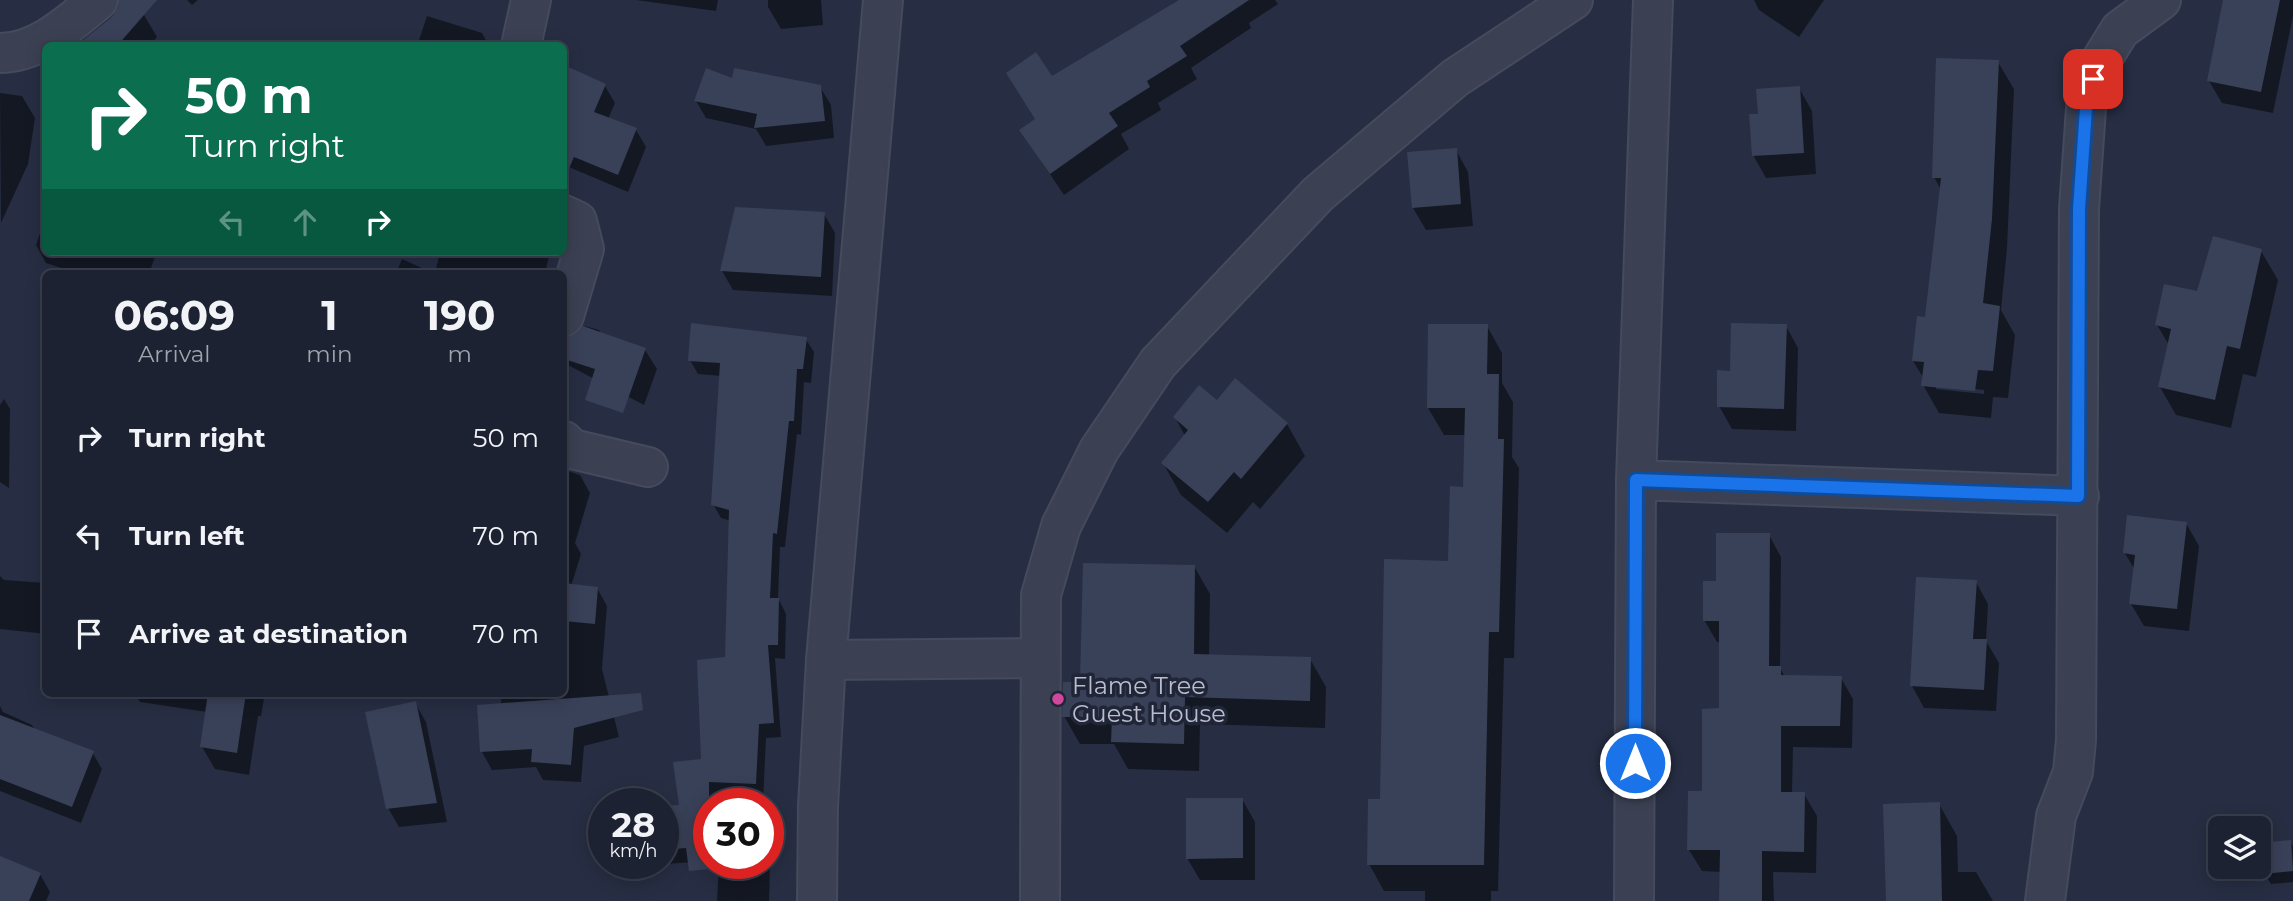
<!DOCTYPE html>
<style>
:root{--surface:#1d2232;--page:#252a3a;--text:#f1f3f6;--muted:#a0a4ac;--line:#3b3f4d}
body{margin:0;font-family:Montserrat,sans-serif;background:var(--page);color:var(--text);height:100vh;display:flex;flex-direction:column;font-size:26px;white-space:nowrap}
*{box-sizing:border-box;margin:0}
p{font-size:23px;color:var(--muted)}
.icon{flex:none;width:38px;height:38px;fill:none;stroke:currentColor;stroke-width:2;stroke-linecap:round;stroke-linejoin:round}
.map{position:relative;flex:1;overflow:hidden}
.drawer{position:absolute;left:42px;top:270px;width:525px;height:427px;display:flex;flex-direction:column;background:var(--surface);border-radius:10px;box-shadow:0 4px 18px #0003,0 0 0 2px var(--line)}
.drawer>*{flex:none}
.top-card{position:absolute;left:42px;top:42px;width:525px;height:214px;border-radius:10px;box-shadow:0 4px 18px #0003,0 0 0 2px var(--line);background:#0b6e4f;color:#fff;overflow:hidden}
.tools{position:absolute;left:2208px;top:816px;display:grid;gap:14px}
.tools a{display:grid;place-items:center;width:63px;height:63px;border-radius:10px;background:var(--surface);box-shadow:0 4px 18px #0003,0 0 0 2px var(--line);font-size:35px}
.speed{position:absolute;left:588px;top:788px;display:flex;gap:14px;font-size:35px;font-weight:700;text-align:center}
.speed>*{display:grid;place-content:center;width:91px;height:91px;border-radius:50%;background:var(--surface);box-shadow:0 4px 18px #0003,0 0 0 2px var(--line);line-height:1}
.speed small{font-size:18px;font-weight:400}
.speed .limit{border:10px solid #d22;background:#fff;color:#111}
.pin{position:absolute;display:grid;place-items:center;width:60px;height:60px;color:#fff;margin:-30px;border-radius:14px;box-shadow:0 4px 10px #0006}
.me{position:absolute;width:77px;margin:-38px;rotate:0deg;stroke-linejoin:round;filter:drop-shadow(0 0 5px #0008)}
.turn{display:flex;align-items:center;gap:24px;height:147px;padding:0 28px;font-size:32px}
.turn .icon{width:91px;height:91px;stroke-width:2.5}
.turn b{display:block;font-size:49px;line-height:60px}
.lanes{display:flex;align-items:center;height:66px;padding:0 28px;background:#0003;justify-content:center;gap:35px;direction:ltr}
.lanes .off{opacity:.35}
.eta{display:flex;justify-content:space-evenly;align-items:center;height:119px;text-align:center}
.eta b{font-size:42px;font-weight:700;line-height:49px}
ul{padding:0;list-style:none}
li{display:flex;align-items:center;gap:21px;height:98px;padding:0 28px}
li div{flex:1}
li b{display:block;font-size:26px}
li em{font-style:normal}
.map>svg:first-child{display:block}
.shadow{fill:#0007;fill-rule:evenodd}
.building{fill:#394159}
.lines{fill:none;stroke-linecap:round;stroke-linejoin:round}
.minor-casing{stroke:#454a5c;stroke-width:42}
.tertiary-casing{stroke:#454a5c;stroke-width:42}
.minor{stroke:#3b4153;stroke-width:38}
.tertiary{stroke:#3b4153;stroke-width:38}
.route-casing{stroke:#114b97;stroke-width:18}
.route{stroke:#1a73e8;stroke-width:12}
.hotel-dot{fill:#d1479c;stroke:#202638;stroke-width:2.5}
.labels{text-anchor:middle;dominant-baseline:central;stroke-width:7;stroke-linejoin:round;paint-order:stroke}
.poi-label{font-size:24px;fill:#b9bdcd;stroke:#202638;text-anchor:start}
</style>
<div class="map">
<svg width="2293" height="901" viewBox="0 0 2293 901">
<rect width="100%" height="100%" fill="#272e43"/>
<path class="shadow" d="M 121,0 L 127,0 L 144,15 L 157,37 L 149,46 L 79,45 L 113,18 L 120,9 Z
M 187,0 L 198,0 L 192,5 Z
M 636,0 L 718,0 L 716,11 Z
M 768,0 L 821,0 L 823,25 L 781,29 L 768,7 Z
M 1183,0 L 1275,0 L 1278,4 L 1249,23 L 1251,28 L 1191,68 L 1197,79 L 1158,103 L 1161,110 L 1121,134 L 1129,149 L 1064,195 L 1021,131 L 1037,120 L 1051,78 Z
M 1754,0 L 1824,0 L 1799,37 L 1759,10 Z
M 2225,0 L 2293,0 L 2293,16 L 2273,113 L 2222,103 L 2209,81 Z
M 427,16 L 482,33 L 489,46 L 417,46 Z
M 1998,62 L 2014,89 L 2007,248 L 2001,310 L 2015,335 L 2008,398 L 1993,397 L 1991,418 L 1939,413 L 1923,385 L 1924,379 L 1913,361 L 1927,319 L 1941,190 L 1934,177 ZM 1936,385 L 1984,390 L 1984,394 L 1936,389 Z
M 564,67 L 605,86 L 615,103 L 608,119 L 636,130 L 646,147 L 628,192 L 564,165 Z
M 733,80 L 820,87 L 831,105 L 834,138 L 766,146 L 756,129 L 706,118 L 696,101 Z
M 1799,88 L 1812,111 L 1816,174 L 1766,178 L 1753,155 L 1760,115 Z
M 0,93 L 22,96 L 35,118 L 28,164 L 1,223 Z
M 1456,150 L 1468,172 L 1473,226 L 1426,230 L 1413,208 Z
M 824,214 L 835,233 L 832,296 L 733,290 L 722,271 Z
M 46,215 L 46,252 L 157,252 L 149,273 L 77,273 L 46,263 L 36,245 Z
M 2261,251 L 2278,280 L 2256,377 L 2243,374 L 2231,428 L 2176,415 L 2160,387 L 2169,345 L 2157,325 L 2198,293 Z
M 440,252 L 550,252 L 545,273 L 435,273 Z
M 402,259 L 433,273 L 396,273 Z
M 585,326 L 599,330 L 601,334 L 645,350 L 657,369 L 644,405 L 564,363 L 564,339 L 569,339 L 580,334 Z
M 1487,326 L 1502,353 L 1502,383 L 1513,402 L 1512,457 L 1519,468 L 1514,658 L 1504,658 L 1498,891 L 1491,891 L 1491,901 L 1425,901 L 1425,891 L 1384,891 L 1369,864 L 1382,801 L 1449,562 L 1465,488 L 1466,435 L 1444,435 L 1428,408 Z
M 1786,326 L 1798,348 L 1796,431 L 1732,429 L 1719,406 L 1732,372 Z
M 805,338 L 814,352 L 811,383 L 804,382 L 801,435 L 797,434 L 785,547 L 780,547 L 778,598 L 786,614 L 785,659 L 775,658 L 781,737 L 766,738 L 763,803 L 709,803 L 709,861 L 666,864 L 663,859 L 663,807 L 681,806 L 703,761 L 726,659 L 731,521 L 721,518 L 713,504 L 721,376 L 698,374 L 690,360 Z
M 4,399 L 10,409 L 9,488 L 0,482 L 0,405 Z
M 1217,402 L 1287,424 L 1305,456 L 1260,509 L 1253,502 L 1227,533 L 1181,495 L 1163,463 L 1185,436 L 1175,417 Z
M 564,470 L 580,475 L 590,493 L 575,543 L 581,554 L 571,586 L 597,588 L 607,606 L 602,669 L 619,737 L 584,746 L 581,782 L 543,780 L 536,767 L 492,770 L 482,752 L 479,706 L 501,704 L 501,693 L 564,693 Z
M 2186,523 L 2199,546 L 2189,631 L 2144,626 L 2131,604 L 2135,570 L 2124,552 Z
M 1769,535 L 1781,557 L 1780,668 L 1785,677 L 1841,678 L 1853,699 L 1852,748 L 1793,747 L 1792,794 L 1804,794 L 1817,816 L 1816,873 L 1773,872 L 1774,901 L 1721,901 L 1721,872 L 1702,871 L 1689,850 L 1704,793 L 1721,710 L 1721,642 L 1717,642 L 1704,620 L 1718,582 Z
M 1194,566 L 1210,594 L 1209,656 L 1310,659 L 1326,687 L 1325,728 L 1200,724 L 1199,771 L 1128,769 L 1114,744 L 1080,744 L 1064,716 L 1082,684 Z
M 0,576 L 4,580 L 46,583 L 46,634 L 0,629 Z
M 1976,582 L 1988,604 L 1986,641 L 1999,663 L 1996,711 L 1924,708 L 1912,686 Z
M 135,693 L 265,693 L 261,716 L 258,716 L 249,775 L 215,769 L 202,747 L 207,712 L 140,702 Z
M 415,703 L 426,722 L 447,822 L 399,827 L 388,808 Z
M 0,706 L 3,712 L 32,725 L 35,730 L 92,752 L 102,769 L 81,823 L 0,791 Z
M 1242,799 L 1255,822 L 1255,880 L 1200,880 L 1187,858 Z
M 1939,804 L 1957,836 L 1958,872 L 1976,872 L 1993,901 L 1888,901 Z
M 768,824 L 771,829 L 769,901 L 717,901 L 719,863 L 768,863 Z
M 2290,842 L 2293,846 L 2293,882 L 2271,884 L 2264,873 Z
M 0,858 L 40,874 L 50,892 L 46,901 L 0,901 Z"/>
<path class="building" d="M 119,0 L 157,0 L 117,46 L 76,46 L 112,17 L 118,8 Z
M 1179,0 L 1249,0 L 1180,46 L 1187,56 L 1147,81 L 1150,87 L 1109,113 L 1118,126 L 1050,174 L 1019,130 L 1035,119 L 1006,73 L 1036,52 L 1052,76 Z
M 2223,0 L 2280,0 L 2261,92 L 2207,81 Z
M 1936,58 L 1999,60 L 1992,219 L 1983,303 L 2000,306 L 1993,371 L 1978,370 L 1975,391 L 1921,386 L 1924,362 L 1912,361 L 1917,316 L 1925,317 L 1941,178 L 1932,178 Z
M 564,65 L 606,84 L 594,112 L 637,128 L 618,175 L 574,157 L 564,180 Z
M 706,68 L 732,78 L 734,68 L 821,85 L 825,121 L 754,128 L 757,114 L 694,101 Z
M 1800,86 L 1804,153 L 1752,156 L 1749,114 L 1758,114 L 1756,89 Z
M 1457,148 L 1461,204 L 1412,208 L 1407,152 Z
M 735,207 L 825,212 L 821,277 L 720,271 Z
M 2213,236 L 2262,249 L 2240,349 L 2227,346 L 2215,400 L 2158,387 L 2171,329 L 2155,325 L 2164,284 L 2197,291 Z
M 691,323 L 807,337 L 803,369 L 797,369 L 794,421 L 789,421 L 777,534 L 773,533 L 770,598 L 779,598 L 778,645 L 768,645 L 774,723 L 759,724 L 756,784 L 709,782 L 709,869 L 689,871 L 686,848 L 663,850 L 663,806 L 679,805 L 673,762 L 701,759 L 697,660 L 725,657 L 729,510 L 711,505 L 720,363 L 688,361 Z
M 1731,323 L 1787,324 L 1784,409 L 1717,407 L 1717,370 L 1730,371 Z
M 1428,324 L 1488,324 L 1487,374 L 1499,374 L 1498,439 L 1504,439 L 1499,632 L 1489,632 L 1484,865 L 1367,865 L 1368,799 L 1380,799 L 1384,559 L 1448,561 L 1450,486 L 1463,487 L 1465,408 L 1427,408 Z
M 583,326 L 646,348 L 623,413 L 585,400 L 595,369 L 564,359 L 564,347 L 567,337 L 578,332 Z
M 1235,378 L 1288,423 L 1241,479 L 1234,472 L 1208,502 L 1161,463 L 1188,430 L 1173,417 L 1199,385 L 1217,400 Z
M 2127,515 L 2187,522 L 2177,609 L 2129,604 L 2135,555 L 2123,553 Z
M 1716,533 L 1770,533 L 1769,666 L 1781,666 L 1781,675 L 1842,676 L 1840,726 L 1781,726 L 1781,792 L 1805,792 L 1804,852 L 1762,851 L 1762,901 L 1719,901 L 1720,850 L 1687,850 L 1688,791 L 1702,791 L 1702,709 L 1719,708 L 1719,621 L 1703,621 L 1703,581 L 1716,581 Z
M 1083,563 L 1195,565 L 1194,654 L 1311,657 L 1310,701 L 1185,697 L 1184,744 L 1111,742 L 1112,717 L 1062,717 L 1063,682 L 1080,682 Z
M 1916,577 L 1977,580 L 1973,639 L 1987,639 L 1984,690 L 1910,686 Z
M 564,583 L 598,587 L 595,624 L 564,621 Z
M 208,693 L 246,693 L 237,753 L 200,747 Z
M 641,693 L 643,710 L 574,728 L 571,765 L 531,762 L 532,749 L 480,752 L 477,705 Z
M 416,701 L 437,803 L 386,809 L 365,712 Z
M 0,715 L 94,751 L 72,807 L 0,779 Z
M 1186,798 L 1243,798 L 1243,858 L 1186,859 Z
M 1940,802 L 1942,901 L 1886,901 L 1883,804 Z
M 2291,840 L 2293,871 L 2263,874 L 2260,843 Z
M 0,856 L 41,873 L 29,901 L 0,901 Z"/>
<g class="lines">
<defs>
<path id="minor" d="M 521,46 L 531,0
M 0,53 C 38,53 70,23 98,0
M 564,215 L 577,221 L 584,249 L 564,316
M 564,441 L 572,449 L 648,467
M 1636,480 L 2079,496
M 826,660 L 1040,658
M 1040,901 L 1041,595 L 1061,526 L 1099,450 L 1158,363 L 1318,194 L 1455,78 L 1573,0
M 1634,901 L 1636,480 L 1653,0
M 2045,901 L 2056,816 L 2073,772 L 2076,740 L 2079,209 L 2087,94 L 2099,64 L 2120,30 L 2161,0"/>
<path id="tertiary" d="M 817,901 L 818,806 L 826,660 L 883,0"/>
</defs>
<use href="#minor" class="minor-casing"/>
<use href="#tertiary" class="tertiary-casing"/>
<use href="#minor" class="minor"/>
<use href="#tertiary" class="tertiary"/>
</g>
<g class="lines">
<defs>
<path id="route" d="M 1635,763 L 1636,480 L 2078,496 L 2079,209 L 2087,94 L 2093,79"/>
</defs>
<use href="#route" class="route-casing"/>
<use href="#route" class="route"/>
</g>
<circle class="hotel-dot" cx="1058" cy="699" r="7"/>
<g class="labels">
<g class="poi-label">
<text x="1072" y="685">Flame Tree<tspan x="1072" dy="28">Guest House</tspan></text>
</g>
</g>
</svg>
<div class="tools">
<a><svg class="icon" aria-label="layers" viewBox="0 0 24 24"><path d="M12 4l9 5-9 5-9-5zM3 14l9 5 9-5"/></svg></a>
</div>
<div class="speed"><div>28<small>km/h</small></div><div class="limit">30</div></div>
<div class="pin" style="left:2093px;top:79px;background:#d93025"><svg class="icon" aria-label="arrive" viewBox="0 0 24 24"><path d="M6 21V4h12l-3 4 3 4H6"/></svg></div>
<svg class="me" style="left:1635px;top:763px" viewBox="-20 -20 40 40"><circle r="17" fill="#1a73e8" stroke="#fff" stroke-width="3"/><path d="M0-11L8 9 0 5-8 9z" fill="#fff"/></svg>
<div class="top-card">
<div class="turn"><svg class="icon" aria-label="right" viewBox="0 0 24 24"><path d="M7 20v-9h11M14 6l5 5-5 5"/></svg><div><b>50 m</b>Turn right</div></div>
<div class="lanes"><svg class="icon off" aria-label="left" viewBox="0 0 24 24"><path d="M17 20v-9H6M10 6l-5 5 5 5"/></svg><svg class="icon off" aria-label="ahead" viewBox="0 0 24 24"><path d="M12 20V5M6 11l6-6 6 6"/></svg><svg class="icon" aria-label="right" viewBox="0 0 24 24"><path d="M7 20v-9h11M14 6l5 5-5 5"/></svg></div>
</div>
<section class="drawer">
<div class="eta">
<div><b>06:09</b><p>Arrival</p></div>
<div><b>1</b><p>min</p></div>
<div><b>190</b><p>m</p></div>
</div>
<ul>
<li><svg class="icon" aria-label="right" viewBox="0 0 24 24"><path d="M7 20v-9h11M14 6l5 5-5 5"/></svg><div><b>Turn right</b></div><em>50 m</em></li>
<li><svg class="icon" aria-label="left" viewBox="0 0 24 24"><path d="M17 20v-9H6M10 6l-5 5 5 5"/></svg><div><b>Turn left</b></div><em>70 m</em></li>
<li><svg class="icon" aria-label="arrive" viewBox="0 0 24 24"><path d="M6 21V4h12l-3 4 3 4H6"/></svg><div><b>Arrive at destination</b></div><em>70 m</em></li>
</ul>
</section>
</div>
